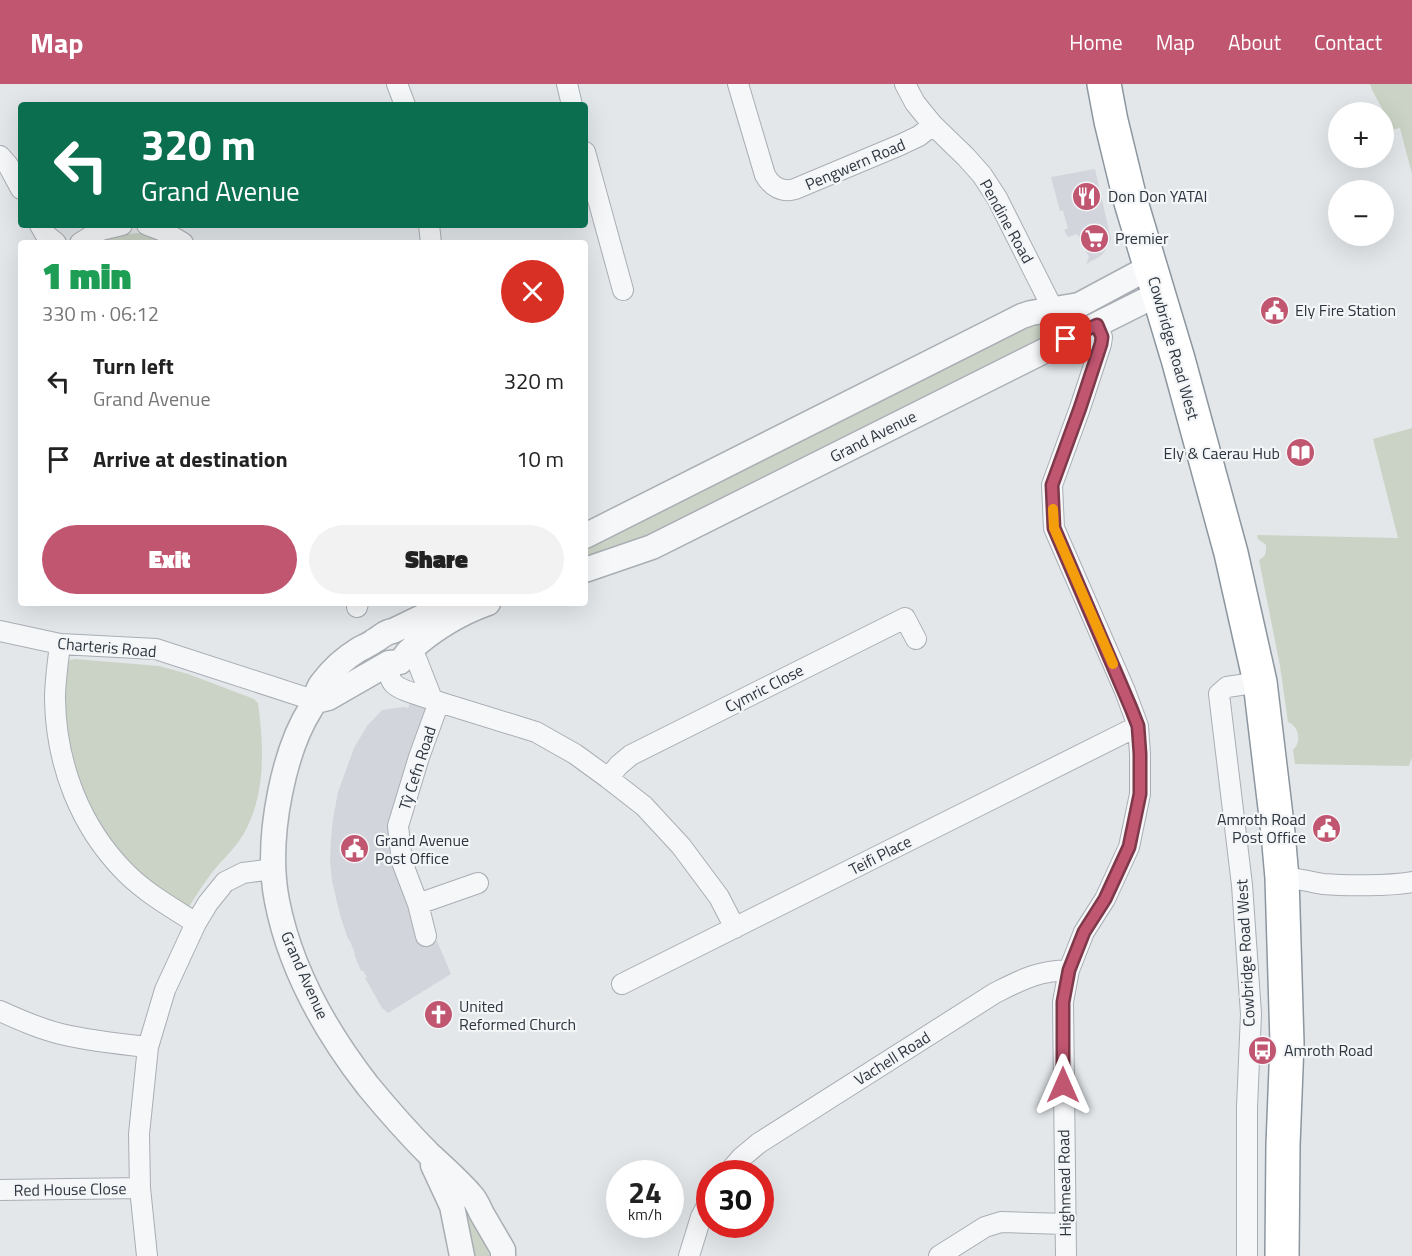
<!DOCTYPE html>
<meta charset="utf-8">
<style>
:root{--surface:#fff;--page:#f2f2f2;--text:#222;--muted:#767676;--accent:#c15671}
body{margin:0;font-family:"Titillium Web",sans-serif;background:var(--page);color:var(--text);height:100vh;display:flex;flex-direction:column;font-size:22px;white-space:nowrap}
*{box-sizing:border-box;margin:0}
p{font-size:20px;color:var(--muted)}
.icon{flex:none;width:33px;height:33px;fill:none;stroke:currentColor;stroke-width:2;stroke-linecap:round;stroke-linejoin:round}
.map{position:relative;flex:1;overflow:hidden}
.drawer{position:absolute;left:18px;top:156px;width:570px;height:366px;display:flex;flex-direction:column;background:var(--surface);border-radius:6px;box-shadow:0 6px 24px #0002}
.drawer>*{flex:none}
.hud{position:absolute;left:18px;top:18px;width:570px;height:126px;border-radius:6px;box-shadow:0 6px 24px #0002;background:#0b6e4f;color:#fff;overflow:hidden}
.controls{position:absolute;left:1328px;top:18px;display:grid;gap:12px}
.controls a{display:grid;place-items:center;width:66px;height:66px;border-radius:50%;background:var(--surface);box-shadow:0 6px 24px #0002;font-size:30px}
.speed{position:absolute;left:606px;top:1076px;display:flex;gap:12px;font-size:30px;font-weight:700;text-align:center}
.speed>*{display:grid;place-content:center;width:78px;height:78px;border-radius:50%;background:var(--surface);box-shadow:0 6px 24px #0002;line-height:1}
.speed small{font-size:15px;font-weight:400}
.speed .limit{border:9px solid #d22;background:#fff;color:#111}
.pin{position:absolute;display:grid;place-items:center;width:51px;height:51px;color:#fff;margin:-26px;border-radius:12px;box-shadow:0 3px 9px #0006}
.me{position:absolute;width:66px;margin:-33px;rotate:0deg;stroke-linejoin:round;filter:drop-shadow(0 0 4px #0008)}
.turn{display:flex;align-items:center;gap:21px;height:126px;padding:0 24px;font-size:27px}
.turn .icon{width:78px;height:78px;stroke-width:2.5}
.turn b{display:block;font-size:42px;line-height:51px}
.round{display:grid;place-items:center;flex:none;width:63px;height:63px;border-radius:32px;background:var(--page)}
.head{display:flex;align-items:center;justify-content:space-between;height:102px;padding:0 24px}
h1{font-size:36px;font-weight:800;line-height:45px;color:#1e9e55}
.button{display:flex;gap:12px;margin-top:auto;padding:12px 24px}
.button a{flex:1;height:69px;border-radius:36px;background:var(--accent);color:#fff;font-size:24px;font-weight:800;line-height:69px;text-align:center}
.button a+a{background:var(--page);color:var(--text)}
ul{padding:0;list-style:none}
li{display:flex;align-items:center;gap:18px;height:78px;padding:0 24px}
li div{flex:1}
li b{display:block;font-size:22px}
li em{font-style:normal}
header{display:flex;align-items:center;gap:36px;box-sizing:border-box;height:84px;padding:0 30px;background:var(--accent);color:#fff}
header strong{font-size:28px}
nav{display:flex;gap:33px;margin-inline-start:auto;font-size:21px}
.map>svg:first-child{display:block}
.built{fill:#d2d6dc}
.green{fill:#cad3c5}
.lines{fill:none;stroke-linecap:round;stroke-linejoin:round}
.minor-casing{stroke:#a9aeb4;stroke-width:22}
.tertiary-casing{stroke:#a9aeb4;stroke-width:27}
.trunk-casing{stroke:#8c969f;stroke-width:36}
.minor{stroke:#f6f7f9;stroke-width:20}
.tertiary{stroke:#f6f7f9;stroke-width:24}
.trunk{stroke:#fff;stroke-width:33}
.route-casing{stroke:#7d3849;stroke-width:15}
.route{stroke:#c15671;stroke-width:10}
.slow{stroke:#f59e0b;stroke-width:10}
.labels{text-anchor:middle;dominant-baseline:central;stroke-width:4.5;stroke-linejoin:round;paint-order:stroke}
.street-label{font-size:16px;fill:#2d3640;stroke:#f3f5f7}
.poi-label{font-size:16px;fill:#2d3640;stroke:#f3f5f7;text-anchor:start}
</style>
<header>
<strong>Map</strong>
<nav><a>Home</a><a>Map</a><a>About</a><a>Contact</a></nav>
</header>
<div class="map">
<svg width="1412" height="1172" viewBox="0 0 1412 1172">
<rect width="100%" height="100%" fill="#e3e7ea"/>
<path class="built" d="M 1095,85 L 1111,155 L 1105,167 L 1101,172 L 1086,180 L 1089,173 L 1077,150 L 1068,153 L 1064,146 L 1068,144 L 1063,127 L 1060,127 L 1051,93 Z
M 410,619 L 427,625 L 394,777 L 420,861 L 437,857 L 451,890 L 388,929 L 382,924 L 365,894 L 367,893 L 363,887 L 361,887 L 354,870 L 355,869 L 349,855 L 348,855 L 340,831 L 332,797 L 330,776 L 331,755 L 333,735 L 338,708 L 354,664 L 367,642 L 382,626 L 404,623 L 408,624 Z"/>
<path class="green" d="M 1370,0 L 1412,0 L 1412,90 L 1400,44 L 1387,47 L 1384,28 L 1372,6 Z
M 140,149 L 170,159 L 94,159 L 104,152 Z
M 1028,237 C 1042,238 1049,238 1045,254 L 669,447 L 585,479 L 585,460 Z
M 1412,344 L 1412,673 L 1409,682 L 1295,680 L 1293,666 C 1302,658 1299,642 1288,638 L 1280,582 L 1259,476 C 1266,473 1266,469 1266,461 L 1258,455 L 1257,451 L 1398,454 L 1373,355 Z
M 75,575 L 159,582 L 188,590 L 254,615 L 258,619 C 264,663 266,712 243,751 C 236,762 228,771 219,780 C 207,794 197,810 187,826 L 161,810 L 116,768 L 78,702 L 64,643 L 65,577 Z
M 455,1109 C 470,1128 482,1149 490,1172 L 469,1172 Z"/>
<g class="lines">
<defs>
<path id="minor" d="M 397,0 L 405,21
M 567,0 L 572,21
M 738,0 L 765,91 C 771,102 782,109 795,105 L 900,61 L 919,52 L 933,41
M 905,0 L 915,19 L 933,41 L 966,73 L 982,91 L 997,114 L 1058,235 L 1067,255
M 585,68 L 623,206
M 0,72 L 8,81 L 21,105
M 40,141 L 45,150 L 56,159
M 147,141 L 163,147 L 183,159
M 429,141 L 431,159
M 80,159 L 101,146 L 122,141
M 357,523 L 358,519
M 0,547 L 60,560 L 156,565 L 316,617
M 60,560 C 58,578 55,597 55,615 C 56,680 80,743 126,789 C 146,809 172,824 196,839
M 408,568 L 416,574 L 432,615
M 389,579 C 389,585 389,594 393,599 C 401,608 428,613 439,618 L 536,648 L 575,670 L 608,694 L 644,722 L 681,762 L 719,813 L 735,844
M 439,618 L 419,673 L 398,742 L 402,778 L 418,820 L 478,799
M 608,694 L 619,681 L 631,671 L 905,534 L 916,555
M 1282,794 C 1297,793 1308,798 1323,800 C 1347,802 1388,802 1412,798
M 418,820 L 426,852
M 622,900 L 1138,642
M 0,927 C 20,936 40,945 61,950 C 90,957 119,960 148,963
M 728,1089 L 741,1074 L 759,1059 L 995,909 C 1023,895 1037,887 1069,886
M 0,1106 L 140,1104
M 147,1172 L 140,1104 L 139,1050 L 148,963 L 165,906 L 196,839 L 208,819 L 225,798 L 243,789 L 273,785
M 689,1172 L 701,1133 L 710,1116
M 939,1172 L 985,1143 L 1001,1138 L 1065,1140
M 1066,1172 L 1063,918 L 1069,886 L 1084,848 L 1105,815 L 1129,763 L 1140,710 L 1140,670 L 1138,642 L 1125,607 L 1054,444 L 1052,401 L 1080,324 L 1101,260 L 1102,253 L 1097,241
M 1247,1172 L 1247,1023 L 1251,930 L 1242,801 L 1219,610 L 1227,603 L 1260,598"/>
<path id="tertiary" d="M 585,452 L 1022,232 L 1031,229 L 1079,221 L 1150,183
M 585,486 L 652,463 L 1158,210
M 451,519 L 393,547 C 384,548 382,553 374,557 C 369,561 363,563 358,566 C 345,574 331,587 322,599 C 316,606 316,616 311,624 C 295,649 286,679 280,709 C 273,744 270,781 277,817 C 290,884 326,948 368,1002 C 387,1025 408,1049 429,1070 C 443,1083 458,1096 471,1111 C 476,1116 479,1124 482,1130 C 489,1142 496,1154 503,1166 L 503,1172
M 316,617 L 328,614 L 389,579 L 400,578 C 404,574 406,570 409,567 C 432,546 460,529 488,519
M 433,1081 L 452,1122 L 462,1172"/>
<path id="trunk" d="M 1104,0 L 1111,37 L 1130,115 L 1178,275 L 1231,469 L 1260,598 L 1278,749 L 1282,794 L 1287,959 L 1283,1061 L 1282,1172"/>
</defs>
<use href="#minor" class="minor-casing"/>
<use href="#tertiary" class="tertiary-casing"/>
<use href="#trunk" class="trunk-casing"/>
<use href="#minor" class="minor"/>
<use href="#tertiary" class="tertiary"/>
<use href="#trunk" class="trunk"/>
</g>
<g class="lines">
<defs>
<path id="route" d="M 1063,1001 L 1063,918 L 1069,886 L 1084,848 L 1105,815 L 1129,763 L 1140,710 L 1140,670 L 1138,642 L 1131,624 L 1054,444 L 1052,401 L 1080,324 L 1101,260 L 1102,253 L 1097,241 L 1066,255"/>
</defs>
<use href="#route" class="route-casing"/>
<use href="#route" class="route"/>
<path class="slow" d="M 1053,425 L 1054,444 L 1113,580"/>
</g>
<defs>
<symbol id="restaurant-disc" viewBox="-11 -11 22 22"><circle r="9.5" fill="#c15671" stroke="#f3f5f7"/><path d="M-5-6h1v4h1v-4h1v4h1v-4h1v5L-1.5 .5V6h-2V.5L-5-1ZM5-6V6H3V1.5H1.5Q1.5-4 5-6Z" fill="#fff"/></symbol>
<symbol id="supermarket-disc" viewBox="-11 -11 22 22"><circle r="9.5" fill="#c15671" stroke="#f3f5f7"/><path d="M-6-5.5h2.5l.6 2H6L4.5 2H-2.5L-4.4-4H-6ZM-1.5 3.2a1.3 1.3 0 1 0 .1 0ZM3 3.2a1.3 1.3 0 1 0 .1 0Z" fill="#fff"/></symbol>
<symbol id="civic-disc" viewBox="-11 -11 22 22"><circle r="9.5" fill="#c15671" stroke="#f3f5f7"/><path d="M-.6-6.5H3V-4.5H.6V-3L4-1V1h2V6H-6V1h2V-1L-.6-3ZM-1.2 2.5V6h2.4V2.5Z" fill="#fff"/></symbol>
<symbol id="library-disc" viewBox="-11 -11 22 22"><circle r="9.5" fill="#c15671" stroke="#f3f5f7"/><path d="M-6-4Q-3-5.5-.7-3.5V5Q-3 3-6 4ZM6-4Q3-5.5 .7-3.5V5Q3 3 6 4Z" fill="#fff"/></symbol>
<symbol id="church-disc" viewBox="-11 -11 22 22"><circle r="9.5" fill="#c15671" stroke="#f3f5f7"/><path d="M-1.2-6h2.4v3.5h3.3v2.4h-3.3V6h-2.4V-.1h-3.3v-2.4h3.3Z" fill="#fff"/></symbol>
<symbol id="bus-disc" viewBox="-11 -11 22 22"><circle r="9.5" fill="#c15671" stroke="#f3f5f7"/><path d="M-5-6H5V4H4V6H2V4H-2V6H-4V4H-5ZM-3.5-4V0h7V-4ZM-3.5 1.2v1.5H-2V1.2ZM2 1.2v1.5H3.5V1.2Z" fill="#fff"/></symbol>
</defs>
<g fill-rule="evenodd">
<use href="#restaurant-disc" x="1070" y="96" width="33" height="33"/>
<use href="#supermarket-disc" x="1078" y="138" width="33" height="33"/>
<use href="#civic-disc" x="1258" y="210" width="33" height="33"/>
<use href="#library-disc" x="1284" y="352" width="33" height="33"/>
<use href="#civic-disc" x="1310" y="728" width="33" height="33"/>
<use href="#civic-disc" x="338" y="748" width="33" height="33"/>
<use href="#church-disc" x="422" y="914" width="33" height="33"/>
<use href="#bus-disc" x="1246" y="950" width="33" height="33"/>
</g>
<g class="labels">
<g class="street-label">
<text transform="translate(855 80) rotate(-23)">Pengwern Road</text>
<text transform="translate(1007 137) rotate(61)">Pendine Road</text>
<text transform="translate(1174 264) rotate(74)">Cowbridge Road West</text>
<text transform="translate(873 352) rotate(-27)">Grand Avenue</text>
<text transform="translate(107 563) rotate(5)">Charteris Road</text>
<text transform="translate(764 604) rotate(-27)">Cymric Close</text>
<text transform="translate(417 684) rotate(-72)">Tŷ Cefn Road</text>
<text transform="translate(880 771) rotate(-27)">Teifi Place</text>
<text transform="translate(1245 869) rotate(-93)">Cowbridge Road West</text>
<text transform="translate(305 891) rotate(66)">Grand Avenue</text>
<text transform="translate(892 974) rotate(-32)">Vachell Road</text>
<text transform="translate(1064 1099) rotate(-91)">Highmead Road</text>
<text transform="translate(70 1105) rotate(-1)">Red House Close</text>
</g>
<g class="poi-label">
<text x="1108" y="112">Don Don YATAI</text>
<text x="1115" y="154">Premier</text>
<text x="1295" y="226">Ely Fire Station</text>
<text x="1280" y="369" text-anchor="end">Ely &amp; Caerau Hub</text>
<text x="1306" y="735" text-anchor="end">Amroth Road<tspan x="1306" dy="18">Post Office</tspan></text>
<text x="375" y="756">Grand Avenue<tspan x="375" dy="18">Post Office</tspan></text>
<text x="459" y="922">United<tspan x="459" dy="18">Reformed Church</tspan></text>
<text x="1284" y="966">Amroth Road</text>
</g>
</g>
</svg>
<div class="controls">
<a>+</a>
<a>−</a>
</div>
<div class="speed"><div>24<small>km/h</small></div><div class="limit">30</div></div>
<div class="pin" style="left:1066px;top:255px;background:#d93025"><svg class="icon" aria-label="arrive" viewBox="0 0 24 24"><path d="M6 21V4h12l-3 4 3 4H6"/></svg></div>
<svg class="me" style="left:1063px;top:1001px" viewBox="-20 -20 40 40"><path d="M0-17L14 15 0 8-14 15z" fill="#c15671" stroke="#fff" stroke-width="4"/></svg>
<div class="hud">
<div class="turn"><svg class="icon" aria-label="left" viewBox="0 0 24 24"><path d="M17 20v-9H6M10 6l-5 5 5 5"/></svg><div><b>320 m</b>Grand Avenue</div></div>
</div>
<section class="drawer">
<div class="head"><div><h1>1 min</h1><p>330 m · 06:12</p></div><a class="round" style="background:#d93025;color:#fff"><svg class="icon" aria-label="close" viewBox="0 0 24 24"><path d="M6 6l12 12M18 6L6 18"/></svg></a></div>
<ul>
<li><svg class="icon" aria-label="left" viewBox="0 0 24 24"><path d="M17 20v-9H6M10 6l-5 5 5 5"/></svg><div><b>Turn left</b><p>Grand Avenue</p></div><em>320 m</em></li>
<li><svg class="icon" aria-label="arrive" viewBox="0 0 24 24"><path d="M6 21V4h12l-3 4 3 4H6"/></svg><div><b>Arrive at destination</b></div><em>10 m</em></li>
</ul>
<div class="button"><a>Exit</a><a>Share</a></div>
</section>
</div>
